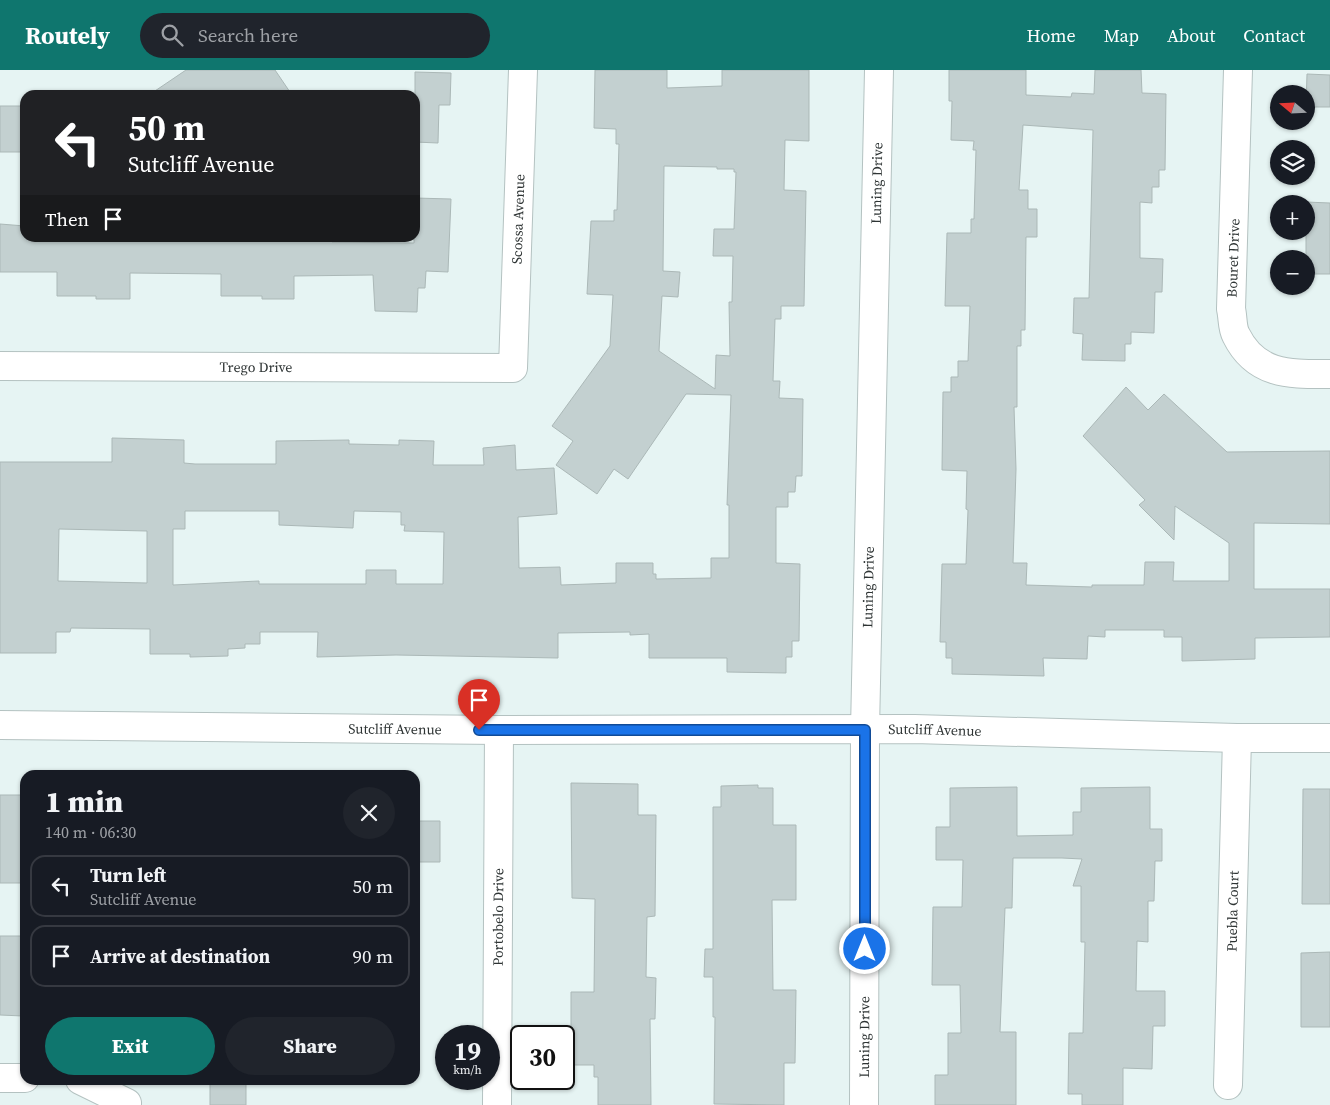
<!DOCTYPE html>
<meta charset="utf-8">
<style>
:root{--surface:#171b24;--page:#20242c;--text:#f1f3f6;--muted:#9ea1a6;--line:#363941;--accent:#0f766e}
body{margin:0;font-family:"Source Serif 4",serif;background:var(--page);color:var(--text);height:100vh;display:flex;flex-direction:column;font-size:19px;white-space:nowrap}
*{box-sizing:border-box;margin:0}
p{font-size:16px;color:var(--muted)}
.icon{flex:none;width:28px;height:28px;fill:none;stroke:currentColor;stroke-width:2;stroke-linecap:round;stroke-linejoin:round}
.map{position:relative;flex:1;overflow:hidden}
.panel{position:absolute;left:20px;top:700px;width:400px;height:315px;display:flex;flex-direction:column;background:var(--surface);border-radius:15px;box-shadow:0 1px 4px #0004}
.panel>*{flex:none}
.hud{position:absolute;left:20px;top:20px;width:400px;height:152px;border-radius:15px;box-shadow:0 1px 4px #0004;background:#202124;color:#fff;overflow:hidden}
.needle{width:32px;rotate:289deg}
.fabs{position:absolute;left:1270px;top:15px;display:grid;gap:10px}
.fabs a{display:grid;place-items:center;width:45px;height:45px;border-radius:50%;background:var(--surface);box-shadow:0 1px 4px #0004;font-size:25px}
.speed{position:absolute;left:435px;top:955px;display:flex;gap:10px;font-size:25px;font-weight:700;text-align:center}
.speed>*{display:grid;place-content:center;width:65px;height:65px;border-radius:50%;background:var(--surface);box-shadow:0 1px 4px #0004;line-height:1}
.speed small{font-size:12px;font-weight:400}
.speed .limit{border:2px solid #111;border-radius:8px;background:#fff;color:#111}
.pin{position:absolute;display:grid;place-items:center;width:42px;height:42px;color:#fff;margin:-51px -21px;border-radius:50% 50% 50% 0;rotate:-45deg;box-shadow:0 0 5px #0007}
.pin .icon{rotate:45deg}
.me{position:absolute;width:55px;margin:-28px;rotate:0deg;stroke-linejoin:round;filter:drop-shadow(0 0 4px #0008)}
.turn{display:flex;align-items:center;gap:18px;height:105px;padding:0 25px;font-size:22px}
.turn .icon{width:65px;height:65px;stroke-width:2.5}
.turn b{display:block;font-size:35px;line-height:42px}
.then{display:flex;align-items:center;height:48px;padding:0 25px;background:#0003;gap:10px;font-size:19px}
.round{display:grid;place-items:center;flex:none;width:52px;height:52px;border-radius:26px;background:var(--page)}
.overview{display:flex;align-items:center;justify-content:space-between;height:85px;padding:0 25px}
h1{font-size:30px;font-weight:800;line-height:38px}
.button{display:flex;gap:10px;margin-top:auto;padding:10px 25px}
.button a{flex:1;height:58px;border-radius:30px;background:var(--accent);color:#fff;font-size:20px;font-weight:800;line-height:58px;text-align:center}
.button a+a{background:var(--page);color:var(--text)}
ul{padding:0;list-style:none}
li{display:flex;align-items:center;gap:15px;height:62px;margin:0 10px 8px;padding:0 15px;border:2px solid var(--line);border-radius:15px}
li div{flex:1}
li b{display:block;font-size:19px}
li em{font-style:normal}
header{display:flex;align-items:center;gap:30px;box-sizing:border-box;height:70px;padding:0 25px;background:var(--accent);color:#fff}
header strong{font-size:24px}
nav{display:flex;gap:28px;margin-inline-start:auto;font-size:18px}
.search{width:350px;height:45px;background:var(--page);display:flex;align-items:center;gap:12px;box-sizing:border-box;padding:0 18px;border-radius:28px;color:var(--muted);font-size:19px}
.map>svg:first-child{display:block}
.building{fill:#c3d0d0;stroke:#abb8b7;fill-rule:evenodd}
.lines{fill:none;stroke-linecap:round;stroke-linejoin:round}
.minor-casing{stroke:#b4c2c1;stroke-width:30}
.minor{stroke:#fff;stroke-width:28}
.route-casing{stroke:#114b97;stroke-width:12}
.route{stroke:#1a73e8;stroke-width:9}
.labels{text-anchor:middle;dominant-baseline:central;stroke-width:4;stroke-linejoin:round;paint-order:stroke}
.street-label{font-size:14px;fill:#2e3434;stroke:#fff}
</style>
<header>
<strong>Routely</strong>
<div class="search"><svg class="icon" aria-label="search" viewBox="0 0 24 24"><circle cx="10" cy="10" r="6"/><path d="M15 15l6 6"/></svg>Search here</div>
<nav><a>Home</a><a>Map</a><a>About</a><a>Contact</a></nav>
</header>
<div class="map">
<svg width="1330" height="1035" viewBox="0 0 1330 1035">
<rect width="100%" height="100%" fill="#e6f4f3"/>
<path class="building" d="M 186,0 L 275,0 L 292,25 L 149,25 Z
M 595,0 L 667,0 L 667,18 L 722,16 L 722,0 L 809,0 L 809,71 L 785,70 L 784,120 L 806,121 L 804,236 L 781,236 L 781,249 L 775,249 L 773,311 L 780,311 L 779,328 L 803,329 L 802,406 L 796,406 L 795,422 L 788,422 L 788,437 L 776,437 L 776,493 L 800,494 L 799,571 L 792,571 L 792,587 L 786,587 L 786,603 L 727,602 L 727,588 L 649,588 L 649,564 L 630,565 L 630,562 L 558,563 L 558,588 L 396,585 L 317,587 L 318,562 L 260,562 L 260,574 L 245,574 L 245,578 L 228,579 L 228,586 L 190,587 L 190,584 L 150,584 L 150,559 L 71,558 L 70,562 L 56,562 L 56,583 L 0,583 L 0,392 L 112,392 L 112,368 L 184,370 L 184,393 L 195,394 L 276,394 L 276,371 L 349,370 L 349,374 L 399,375 L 399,370 L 434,371 L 433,395 L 484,395 L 483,378 L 515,375 L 516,400 L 554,398 L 557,444 L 518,447 L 519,498 L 560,497 L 561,515 L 616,513 L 616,493 L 653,493 L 653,504 L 656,504 L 656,509 L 711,508 L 711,488 L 729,488 L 729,435 L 727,435 L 731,325 L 686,324 L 628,409 L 614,399 L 597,424 L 556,395 L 573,371 L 552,356 L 610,276 L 613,225 L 587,224 L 591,151 L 614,151 L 614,140 L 617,140 L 619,74 L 616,74 L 616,59 L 594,58 ZM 664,96 L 717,97 L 717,99 L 734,99 L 734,102 L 736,102 L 734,159 L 714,159 L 713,186 L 733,186 L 732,232 L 729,232 L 730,286 L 716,285 L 715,319 L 659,281 L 662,226 L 678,227 L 680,202 L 663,201 ZM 185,441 L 279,441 L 279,455 L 353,458 L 354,441 L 401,442 L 401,455 L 405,455 L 404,461 L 444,462 L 443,514 L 396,514 L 396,500 L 366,500 L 366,514 L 259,514 L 259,511 L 173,515 L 173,459 L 185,459 ZM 59,459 L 147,461 L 147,513 L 58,511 Z
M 949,0 L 1026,0 L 1026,25 L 1071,27 L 1072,23 L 1094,24 L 1095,0 L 1141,0 L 1142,23 L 1166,24 L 1165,100 L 1159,100 L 1159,117 L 1152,117 L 1152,133 L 1140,132 L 1140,188 L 1163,189 L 1162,222 L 1155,222 L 1154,263 L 1131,262 L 1131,274 L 1125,274 L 1125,291 L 1082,290 L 1083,264 L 1073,263 L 1074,228 L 1089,228 L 1093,60 L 1023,55 L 1019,120 L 1028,120 L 1028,139 L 1037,139 L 1037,167 L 1026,167 L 1025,260 L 1021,260 L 1021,276 L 1017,276 L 1017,337 L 1014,337 L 1016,399 L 1013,493 L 1027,493 L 1026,515 L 1092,517 L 1092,515 L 1144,515 L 1145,492 L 1174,492 L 1173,511 L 1229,511 L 1229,473 L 1175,436 L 1174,470 L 1139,435 L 1145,430 L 1083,366 L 1126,317 L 1148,340 L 1164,324 L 1227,382 L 1330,381 L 1330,454 L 1254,453 L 1254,519 L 1330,519 L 1330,567 L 1255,568 L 1255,589 L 1182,591 L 1182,567 L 1164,567 L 1164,560 L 1105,560 L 1105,567 L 1088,566 L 1087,589 L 1043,588 L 1044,606 L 952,604 L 952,588 L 946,588 L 946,572 L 940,572 L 942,494 L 966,494 L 968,440 L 966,439 L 967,401 L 942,400 L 943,322 L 951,322 L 951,307 L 958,307 L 958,291 L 968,291 L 970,236 L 945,236 L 947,163 L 971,163 L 971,149 L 974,149 L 976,80 L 973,80 L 974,71 L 951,70 L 952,31 L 949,31 Z
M 415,2 L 451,3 L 450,35 L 439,35 L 438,73 L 415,72 Z
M 1307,4 L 1330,5 L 1330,37 L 1306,37 Z
M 0,36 L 25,36 L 25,82 L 0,82 Z
M 415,128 L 451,129 L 448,202 L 426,201 L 425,218 L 418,218 L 417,242 L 375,241 L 373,205 L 294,206 L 294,229 L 262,229 L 262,226 L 221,226 L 221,204 L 130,203 L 130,229 L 96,229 L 96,226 L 57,226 L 57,202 L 0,202 L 0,154 L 25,156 L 25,168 L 332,168 L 332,172 L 414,173 Z
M 1306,132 L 1330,133 L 1330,204 L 1306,204 Z
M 571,713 L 638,714 L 638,745 L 656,745 L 655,846 L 647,847 L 646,907 L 656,908 L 655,949 L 650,949 L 651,1035 L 598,1035 L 598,1007 L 594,1007 L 594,995 L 571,995 L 571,922 L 594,922 L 595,829 L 572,828 Z
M 758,715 L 758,718 L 773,718 L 773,755 L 796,755 L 796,830 L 772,830 L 773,920 L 796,920 L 795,993 L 784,993 L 784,1035 L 714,1034 L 715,947 L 713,947 L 713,907 L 704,907 L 705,879 L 713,879 L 713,737 L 721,737 L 721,716 Z
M 1017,717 L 1017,766 L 1073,765 L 1073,742 L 1081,742 L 1081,718 L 1150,717 L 1150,759 L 1162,759 L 1162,791 L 1155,791 L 1154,831 L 1148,831 L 1148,872 L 1137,871 L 1136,921 L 1165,921 L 1165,956 L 1153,956 L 1152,999 L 1123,998 L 1123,1035 L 1082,1035 L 1082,1024 L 1068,1024 L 1069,963 L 1083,963 L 1085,872 L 1081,872 L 1081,816 L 1073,816 L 1082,789 L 1062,788 L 1013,788 L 1012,838 L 1005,838 L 1000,962 L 1016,962 L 1016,1035 L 935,1035 L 935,1005 L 948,1005 L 948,963 L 961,963 L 960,915 L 932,915 L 933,837 L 962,837 L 963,790 L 936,790 L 936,757 L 950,757 L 950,718 Z
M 1303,719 L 1330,719 L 1330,834 L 1302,834 Z
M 0,725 L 25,725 L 25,813 L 0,813 Z
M 415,751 L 440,751 L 440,792 L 415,792 Z
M 0,866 L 25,866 L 23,946 L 0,945 Z
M 1330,882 L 1330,957 L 1301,957 L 1301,883 Z
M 210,1010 L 246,1010 L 246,1035 L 210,1035 Z"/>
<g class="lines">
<defs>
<g id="minor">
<path d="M 1238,0 L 1231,239 C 1233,247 1232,258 1236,265 C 1256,306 1291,304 1330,304"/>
<path id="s1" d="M 0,296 L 513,298 L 523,0"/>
<path id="s2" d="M 0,655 L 499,660 L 914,659 L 1237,668 L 1330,668"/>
<path d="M 0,1008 L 25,1008"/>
<path d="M 80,1010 L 127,1033"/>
<path id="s3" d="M 1228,1015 L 1237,668"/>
<path id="s4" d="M 497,1035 L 499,660"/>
<path id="s5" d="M 864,1035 L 865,660 L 879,0"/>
</g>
</defs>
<use href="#minor" class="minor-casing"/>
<use href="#minor" class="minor"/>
</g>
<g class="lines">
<defs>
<path id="route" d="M 479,660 L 865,660 L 865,879"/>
</defs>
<use href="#route" class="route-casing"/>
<use href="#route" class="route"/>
</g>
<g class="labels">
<g class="street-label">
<text stroke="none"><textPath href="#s5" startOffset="922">Luning Drive</textPath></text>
<text stroke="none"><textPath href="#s1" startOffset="662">Scossa Avenue</textPath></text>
<text transform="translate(1233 188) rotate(-88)">Bouret Drive</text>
<text stroke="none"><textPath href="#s1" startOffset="256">Trego Drive</textPath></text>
<text stroke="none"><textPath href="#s5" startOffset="518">Luning Drive</textPath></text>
<text stroke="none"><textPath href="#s2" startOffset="395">Sutcliff Avenue</textPath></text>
<text stroke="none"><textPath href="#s2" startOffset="935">Sutcliff Avenue</textPath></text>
<text stroke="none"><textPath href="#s3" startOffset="174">Puebla Court</textPath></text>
<text stroke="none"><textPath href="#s4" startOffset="188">Portobelo Drive</textPath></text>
<text stroke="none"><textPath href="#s5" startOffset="68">Luning Drive</textPath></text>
</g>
</g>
</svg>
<div class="fabs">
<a><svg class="needle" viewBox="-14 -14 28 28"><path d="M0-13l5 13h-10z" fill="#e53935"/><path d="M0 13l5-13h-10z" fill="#9ea1a6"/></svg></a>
<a><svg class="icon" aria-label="layers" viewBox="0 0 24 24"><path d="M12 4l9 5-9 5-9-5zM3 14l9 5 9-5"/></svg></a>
<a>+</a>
<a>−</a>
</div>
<div class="speed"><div>19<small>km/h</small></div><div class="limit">30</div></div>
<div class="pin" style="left:479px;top:660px;background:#d93025"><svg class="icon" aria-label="arrive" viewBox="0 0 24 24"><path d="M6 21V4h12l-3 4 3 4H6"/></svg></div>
<svg class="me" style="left:865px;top:879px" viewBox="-20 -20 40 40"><circle r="17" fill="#1a73e8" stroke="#fff" stroke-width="3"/><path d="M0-11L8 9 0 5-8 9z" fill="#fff"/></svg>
<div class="hud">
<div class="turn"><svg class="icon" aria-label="left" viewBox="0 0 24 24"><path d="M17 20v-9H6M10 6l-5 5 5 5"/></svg><div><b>50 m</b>Sutcliff Avenue</div></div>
<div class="then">Then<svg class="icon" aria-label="arrive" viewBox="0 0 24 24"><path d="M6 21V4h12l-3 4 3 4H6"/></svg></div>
</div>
<section class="panel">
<div class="overview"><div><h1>1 min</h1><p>140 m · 06:30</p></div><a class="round"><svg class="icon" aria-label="close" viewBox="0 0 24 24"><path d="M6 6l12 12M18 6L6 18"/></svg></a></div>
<ul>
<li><svg class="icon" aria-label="left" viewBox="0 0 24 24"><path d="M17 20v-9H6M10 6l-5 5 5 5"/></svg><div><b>Turn left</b><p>Sutcliff Avenue</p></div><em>50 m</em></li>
<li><svg class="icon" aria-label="arrive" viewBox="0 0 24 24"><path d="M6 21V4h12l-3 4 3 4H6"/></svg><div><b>Arrive at destination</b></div><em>90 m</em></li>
</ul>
<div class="button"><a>Exit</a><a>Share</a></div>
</section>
</div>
